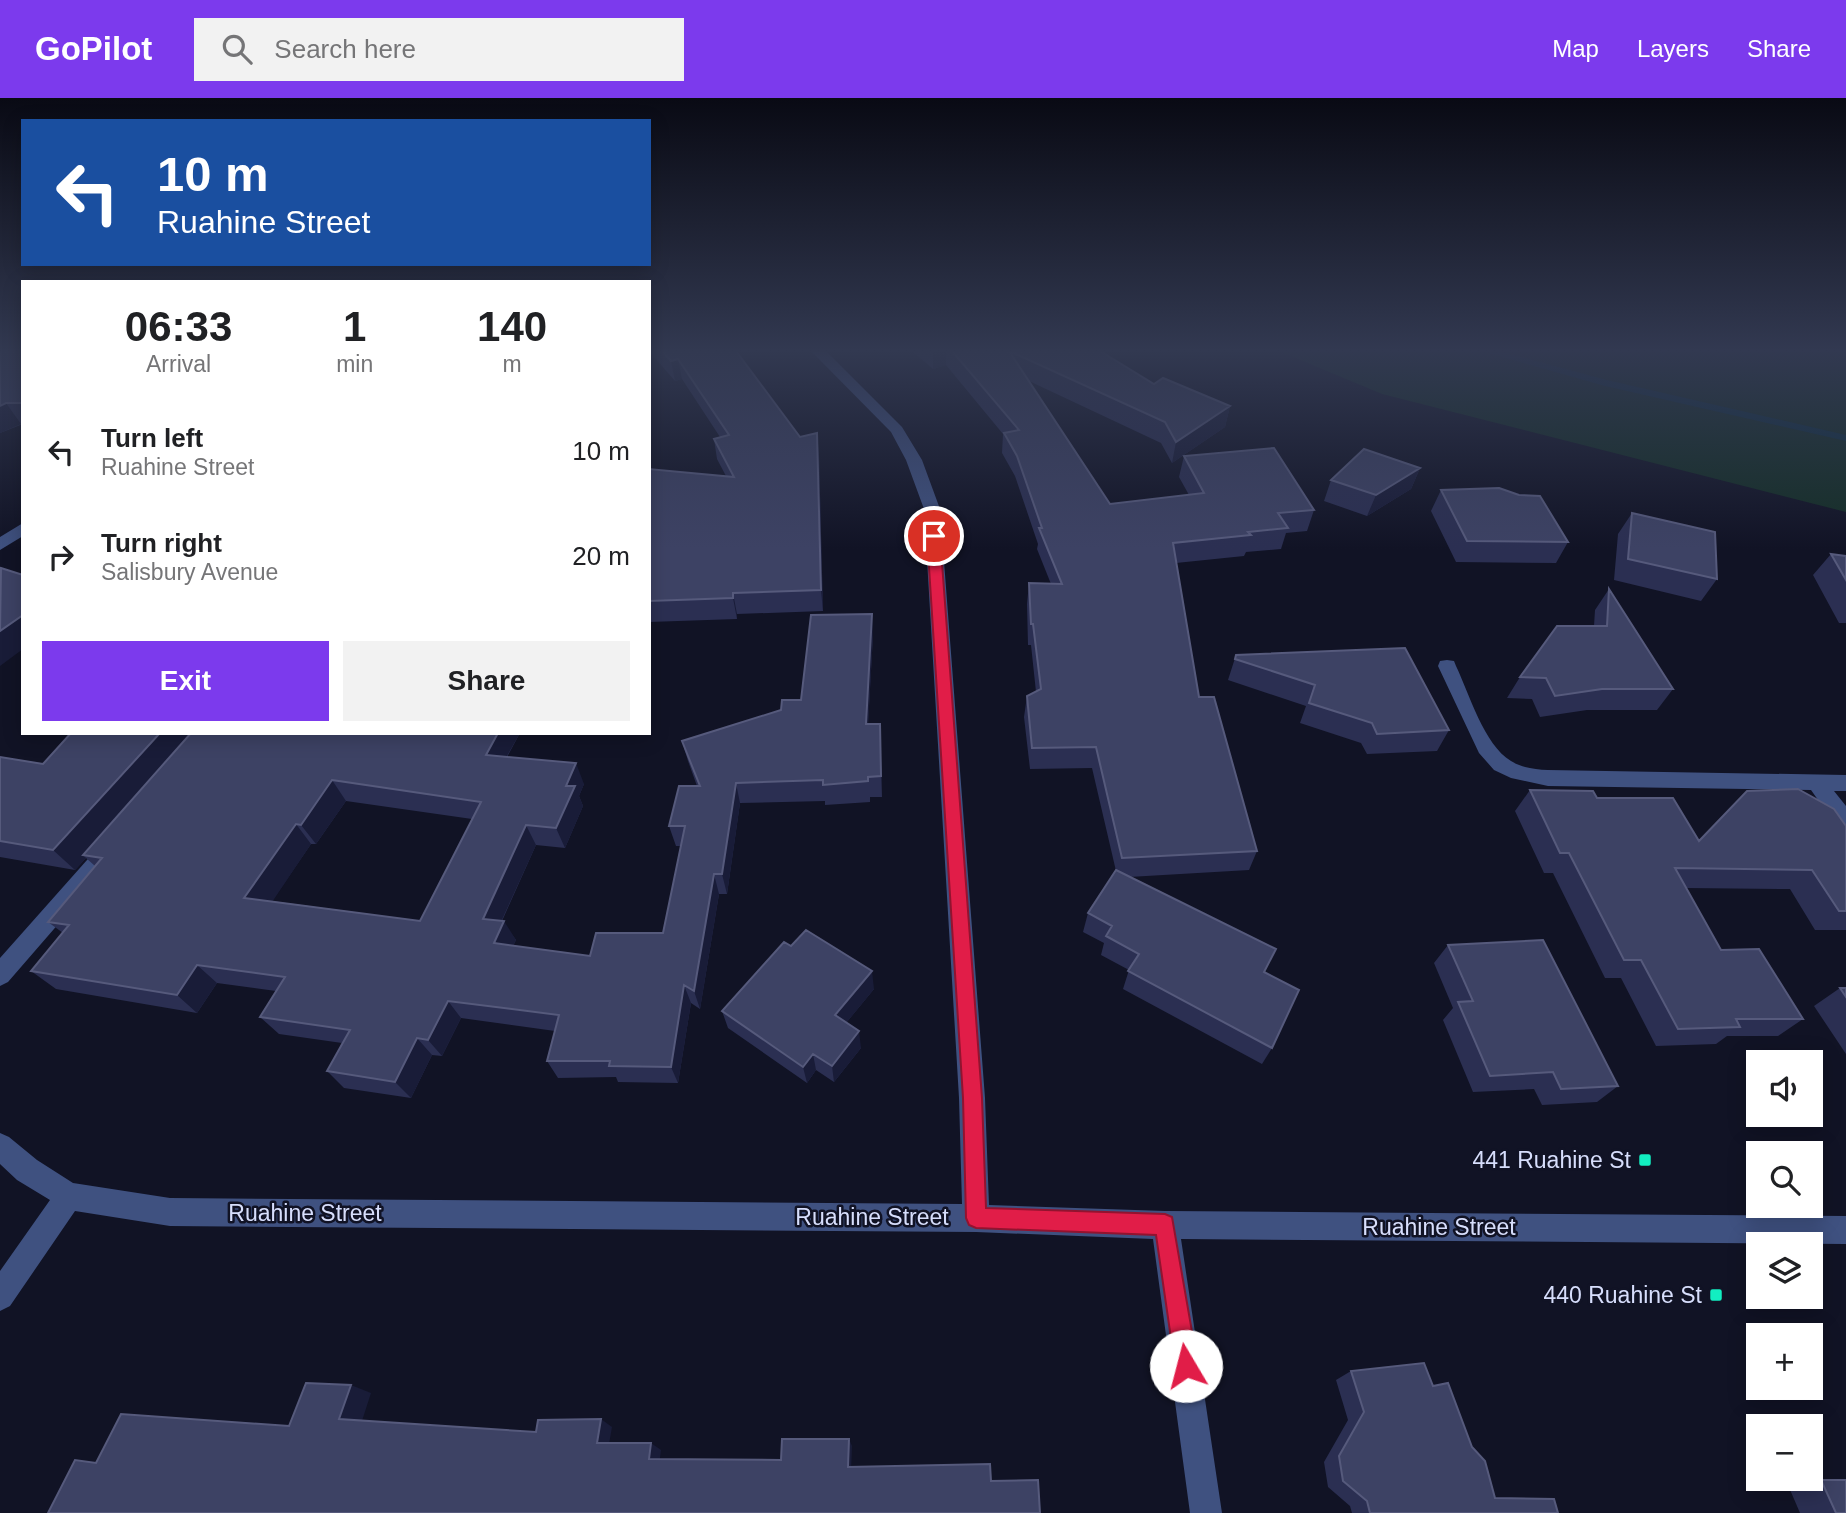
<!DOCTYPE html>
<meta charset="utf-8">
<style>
:root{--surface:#fff;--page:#f2f2f2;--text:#202124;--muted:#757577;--accent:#7c3aed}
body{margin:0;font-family:Helvetica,sans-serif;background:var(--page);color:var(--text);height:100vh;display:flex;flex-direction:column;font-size:26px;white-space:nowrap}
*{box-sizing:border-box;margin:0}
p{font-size:23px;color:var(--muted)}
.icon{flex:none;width:38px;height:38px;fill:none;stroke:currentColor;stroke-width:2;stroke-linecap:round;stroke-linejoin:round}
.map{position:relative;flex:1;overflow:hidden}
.panel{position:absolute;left:21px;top:182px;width:630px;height:455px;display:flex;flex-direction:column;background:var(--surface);border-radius:0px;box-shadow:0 4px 18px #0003}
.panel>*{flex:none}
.hud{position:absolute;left:21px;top:21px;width:630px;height:147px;border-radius:0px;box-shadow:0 4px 18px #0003;background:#1a4fa0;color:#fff;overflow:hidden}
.controls{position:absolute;left:1746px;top:952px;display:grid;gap:14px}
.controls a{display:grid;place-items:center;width:77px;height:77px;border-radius:0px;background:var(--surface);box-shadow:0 4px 18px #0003;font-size:35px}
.pin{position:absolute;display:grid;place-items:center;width:60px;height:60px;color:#fff;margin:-30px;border:4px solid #fff;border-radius:50%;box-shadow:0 2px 7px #0007}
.me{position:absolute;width:77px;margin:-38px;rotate:352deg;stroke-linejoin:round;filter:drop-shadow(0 0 5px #0008)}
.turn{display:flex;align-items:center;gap:24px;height:147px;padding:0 21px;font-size:32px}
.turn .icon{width:91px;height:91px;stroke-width:2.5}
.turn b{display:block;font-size:49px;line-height:60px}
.eta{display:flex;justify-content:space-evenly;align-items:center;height:119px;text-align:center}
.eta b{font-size:42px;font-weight:800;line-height:49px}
.cta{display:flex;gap:14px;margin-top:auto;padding:14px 21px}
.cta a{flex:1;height:80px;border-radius:0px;background:var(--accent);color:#fff;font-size:28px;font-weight:800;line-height:80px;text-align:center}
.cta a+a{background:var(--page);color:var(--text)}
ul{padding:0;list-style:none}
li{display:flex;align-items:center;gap:21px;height:105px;padding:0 21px}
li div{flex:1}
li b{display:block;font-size:26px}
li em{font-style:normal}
header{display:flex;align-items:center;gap:42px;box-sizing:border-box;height:98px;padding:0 35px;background:var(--accent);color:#fff}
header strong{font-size:33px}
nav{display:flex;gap:38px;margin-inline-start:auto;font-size:24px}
.search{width:490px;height:63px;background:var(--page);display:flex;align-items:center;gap:18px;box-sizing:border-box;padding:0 24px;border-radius:0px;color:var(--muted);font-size:26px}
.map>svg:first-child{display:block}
.green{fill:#142e26}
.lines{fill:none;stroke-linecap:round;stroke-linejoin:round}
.stream{fill:#0e3041;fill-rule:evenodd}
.minor{fill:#3f5180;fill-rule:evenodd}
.wall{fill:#2b2f52;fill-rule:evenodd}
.shaded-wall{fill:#191c38}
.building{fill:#3d4264;stroke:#565a7c;stroke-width:2;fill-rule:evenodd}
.route{fill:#e11d48;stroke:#92132f;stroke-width:2}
.poi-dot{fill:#12eec1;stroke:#111325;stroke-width:2.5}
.labels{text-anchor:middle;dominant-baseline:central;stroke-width:5;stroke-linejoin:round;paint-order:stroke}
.near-poi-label{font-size:23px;fill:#d7defc;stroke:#111325;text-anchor:end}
.near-street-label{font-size:23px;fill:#d7defc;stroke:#111325}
</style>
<header>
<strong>GoPilot</strong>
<div class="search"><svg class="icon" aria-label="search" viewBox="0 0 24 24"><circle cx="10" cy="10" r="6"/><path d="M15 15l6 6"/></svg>Search here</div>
<nav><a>Map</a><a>Layers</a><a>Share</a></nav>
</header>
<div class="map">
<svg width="1846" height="1415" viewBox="0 0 1846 1415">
<rect width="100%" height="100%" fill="#111325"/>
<path class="green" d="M 1279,253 L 1846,253 L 1846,414 L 1382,296 Z"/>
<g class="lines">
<path class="stream" d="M 1481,253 L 1499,253 L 1607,282 L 1846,337 L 1846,343 L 1605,288 Z"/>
<path class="minor" d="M 811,253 L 826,253 L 902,329 L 922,362 L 940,411 L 985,1000 L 989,1107 L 1165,1113 L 1846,1118 L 1846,1146 L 1181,1141 L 1222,1415 L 1190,1415 L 1153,1141 L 976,1134 L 170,1128 L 75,1113 L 10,1208 L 0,1213 L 0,1173 L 50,1102 L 17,1082 L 0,1066 L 0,1035 L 9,1039 L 37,1062 L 73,1085 L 170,1100 L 962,1106 L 959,1000 L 924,411 L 906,362 L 891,334 Z
M 23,425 L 23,438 L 0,452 L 0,439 Z
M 1447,562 L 1454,563 L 1456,568 C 1469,595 1484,647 1511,663 C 1522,670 1535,671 1548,672 L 1846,677 L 1846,693 L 1834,693 L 1846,708 L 1846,732 L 1838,730 L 1811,692 L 1548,688 L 1511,680 L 1494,672 L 1479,655 L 1438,568 L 1440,563 Z
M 111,741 L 119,744 L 122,750 L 119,756 L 8,884 L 0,888 L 0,860 L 103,744 Z"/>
</g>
<path class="wall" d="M 0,253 L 23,253 L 23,326 L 0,335 Z
M 649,253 L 736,253 L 800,339 L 819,356 L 823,513 L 737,516 L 737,521 L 649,524 L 649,371 L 726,378 L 717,361 L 714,341 L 720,339 L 682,281 L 675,283 Z
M 912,253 L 1100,253 L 1154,286 L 1230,308 L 1225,329 L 1172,365 L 1161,345 L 1029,283 L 1110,406 L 1189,397 L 1179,379 L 1184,358 L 1314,412 L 1307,433 L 1286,435 L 1281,451 L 1246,454 L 1244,458 L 1176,465 L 1199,599 L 1257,753 L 1249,772 L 1129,779 L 1264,874 L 1272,950 L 1262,966 L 1123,891 L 1129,872 L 1101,857 L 1104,845 L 1083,834 L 1088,815 L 1116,773 L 1092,670 L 1030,671 L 1024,619 L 1027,598 L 1036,594 L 1031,547 L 1028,547 L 1027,506 L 1029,485 L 1051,486 L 1037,451 L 1038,446 L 1015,378 L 1002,355 L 1003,336 L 946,267 L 933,271 Z
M 1420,370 L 1411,391 L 1367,418 L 1324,403 L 1331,382 Z
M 1441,392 L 1568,444 L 1556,465 L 1456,464 L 1431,413 Z
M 1632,415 L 1717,481 L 1701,503 L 1614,482 L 1618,436 Z
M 1831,456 L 1846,458 L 1846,525 L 1839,525 L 1813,477 Z
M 1609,491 L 1673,591 L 1657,612 L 1587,612 L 1540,619 L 1532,601 L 1507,600 L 1520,579 L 1594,528 L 1595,512 Z
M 873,537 L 868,626 L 880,626 L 882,699 L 870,699 L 870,704 L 825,707 L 825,703 L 740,705 L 727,796 L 719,796 L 700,911 L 691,905 L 678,985 L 618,984 L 616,979 L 558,980 L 547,963 L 555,933 L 461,920 L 442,958 L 432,957 L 411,1000 L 344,990 L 327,973 L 342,945 L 279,936 L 260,919 L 276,893 L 217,885 L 197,915 L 56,891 L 31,873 L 63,835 L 48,824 L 95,768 L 86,760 L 75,772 L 0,759 L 0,659 L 43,666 L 71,635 L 520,635 L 507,659 L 584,686 L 579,698 L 583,708 L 565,750 L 536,747 L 502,823 L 516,842 L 513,848 L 590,858 L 663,835 L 681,748 L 676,748 L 669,728 L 697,688 L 688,663 L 682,643 L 781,612 L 801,602 ZM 346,703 L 472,721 L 420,823 L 272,803 L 311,746 L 316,746 Z
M 1236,557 L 1449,632 L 1437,653 L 1367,656 L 1361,645 L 1300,625 L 1306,608 L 1228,582 Z
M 1530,692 L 1597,700 L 1699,743 L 1747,693 L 1846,728 L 1846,832 L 1815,832 L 1790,791 L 1686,790 L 1721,852 L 1803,921 L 1778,938 L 1727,938 L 1716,946 L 1656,948 L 1621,880 L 1605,880 L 1553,775 L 1544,775 L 1515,713 Z
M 1448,847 L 1618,988 L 1597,1004 L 1542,1007 L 1534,991 L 1473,994 L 1443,922 L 1453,910 L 1434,865 Z
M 791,848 L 874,891 L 846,925 L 861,950 L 834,984 L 816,972 L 807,985 L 728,930 L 722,913 Z
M 1840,890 L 1846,890 L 1846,956 L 1814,908 Z
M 1351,1273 L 1433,1288 L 1472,1349 L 1495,1400 L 1558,1415 L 1352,1415 L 1350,1408 L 1328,1389 L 1324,1364 L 1348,1322 L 1336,1282 Z
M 1821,1382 L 1846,1415 L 1800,1415 L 1788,1387 Z"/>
<path class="shaded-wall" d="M 933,253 L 946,253 L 946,267 L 933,271 Z
M 678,261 L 682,281 L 675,283 L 671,263 Z
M 6,305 L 21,326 L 0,335 L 0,308 Z
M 1230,308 L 1225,329 L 1172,365 L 1176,344 Z
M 817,335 L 819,356 L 823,513 L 821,492 Z
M 1420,370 L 1411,391 L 1367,418 L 1376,397 Z
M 733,495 L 737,516 L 737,521 L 733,500 Z
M 872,516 L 873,537 L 867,647 L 866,626 Z
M 23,517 L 23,551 L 0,568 L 0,533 Z
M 160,635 L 196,635 L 83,757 L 86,760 L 75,772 L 53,752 Z
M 498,635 L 520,635 L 496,677 L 486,657 Z
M 576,665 L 584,686 L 579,698 L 583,708 L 565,750 L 556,730 L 566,688 Z
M 332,682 L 346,703 L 316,746 L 301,727 Z
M 736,685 L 740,705 L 727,796 L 722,776 Z
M 296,726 L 311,746 L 262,819 L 244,800 Z
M 526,727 L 536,747 L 494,839 L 483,821 Z
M 714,776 L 719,796 L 700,911 L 694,893 Z
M 504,823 L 516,842 L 506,863 L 494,845 Z
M 197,867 L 217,885 L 197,915 L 177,897 Z
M 872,873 L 874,891 L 838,935 L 835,917 Z
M 684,887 L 691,905 L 678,985 L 671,969 Z
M 448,903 L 461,920 L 442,958 L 428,942 Z
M 859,933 L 861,950 L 834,984 L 832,968 Z
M 417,940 L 432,957 L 411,1000 L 395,984 Z
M 813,956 L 816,972 L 807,985 L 803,969 Z
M 351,1287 L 371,1295 L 360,1329 L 339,1321 Z
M 601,1321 L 612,1329 L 608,1352 L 597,1345 Z
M 849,1341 L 852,1348 L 851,1375 L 848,1369 Z
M 651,1345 L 661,1352 L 659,1368 L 649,1361 Z"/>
<path class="building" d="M 0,253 L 23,253 L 23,305 L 6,305 L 0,308 Z
M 662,253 L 736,253 L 800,339 L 817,335 L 821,492 L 733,495 L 733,500 L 649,503 L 649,371 L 734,379 L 714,341 L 729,337 L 678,261 L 671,263 Z
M 952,253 L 1100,253 L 1154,286 L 1163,280 L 1230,308 L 1176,344 L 1165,324 L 1009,253 L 1110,406 L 1204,395 L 1184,358 L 1274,350 L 1314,412 L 1278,415 L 1288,430 L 1248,434 L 1251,437 L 1173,445 L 1199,599 L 1214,599 L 1257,753 L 1122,760 L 1096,649 L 1032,650 L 1027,598 L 1041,591 L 1033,526 L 1031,526 L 1029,485 L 1062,486 L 1039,430 L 1042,430 L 1017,358 L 1004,335 L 1019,332 Z
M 1364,351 L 1420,370 L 1376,397 L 1331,382 Z
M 1499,390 L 1519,397 L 1540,398 L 1568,444 L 1467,443 L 1441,392 Z
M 1632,415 L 1715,434 L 1717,481 L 1628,461 Z
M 1831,456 L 1846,458 L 1846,482 Z
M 1,470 L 23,477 L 23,517 L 0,533 Z
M 1609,491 L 1673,591 L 1602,591 L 1555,598 L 1546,580 L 1520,579 L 1557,528 L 1607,528 Z
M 872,516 L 866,626 L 880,626 L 881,678 L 868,679 L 868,683 L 823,687 L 823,682 L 736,685 L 722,776 L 714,776 L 694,893 L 684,887 L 671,969 L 609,968 L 610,963 L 547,963 L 559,917 L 448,903 L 428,942 L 417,940 L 395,984 L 327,973 L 350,932 L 260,919 L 285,879 L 197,867 L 177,897 L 31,873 L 69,827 L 48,824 L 102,760 L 83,757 L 191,635 L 498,635 L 486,657 L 576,665 L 566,688 L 575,688 L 556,730 L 526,727 L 483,821 L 504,823 L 494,845 L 590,858 L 596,835 L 663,835 L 685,728 L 669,728 L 679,688 L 700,688 L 682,643 L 781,612 L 782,602 L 801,602 L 811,517 ZM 332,682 L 481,704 L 420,823 L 244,800 L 296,726 L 301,727 Z
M 1405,550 L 1449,632 L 1377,636 L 1372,625 L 1309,605 L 1315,587 L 1235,561 L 1236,557 Z
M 71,635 L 160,635 L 53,752 L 0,743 L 0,659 L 43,666 Z
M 1798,691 L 1834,711 L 1846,728 L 1846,813 L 1839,813 L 1812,772 L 1675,770 L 1721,852 L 1759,851 L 1803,921 L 1736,921 L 1740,929 L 1678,931 L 1641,862 L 1624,862 L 1569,755 L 1560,755 L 1530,692 L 1593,693 L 1597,700 L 1673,700 L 1699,743 L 1747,693 Z
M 1116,772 L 1276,851 L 1264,874 L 1299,892 L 1272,950 L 1128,873 L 1139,856 L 1106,838 L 1112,828 L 1088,815 Z
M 806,832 L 872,873 L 835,917 L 859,933 L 832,968 L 813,956 L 803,969 L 722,913 L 784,844 L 791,848 Z
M 1543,842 L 1618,988 L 1561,991 L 1553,974 L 1490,978 L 1458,904 L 1473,903 L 1448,847 Z
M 1840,890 L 1846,890 L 1846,899 Z
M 1424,1265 L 1433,1288 L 1448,1285 L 1472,1349 L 1485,1363 L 1495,1400 L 1554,1401 L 1558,1415 L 1370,1415 L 1367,1403 L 1343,1383 L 1339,1358 L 1364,1314 L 1351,1273 Z
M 306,1285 L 351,1287 L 339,1321 L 536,1334 L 538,1322 L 601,1321 L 597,1345 L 651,1345 L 649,1361 L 781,1362 L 782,1341 L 849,1341 L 848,1369 L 990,1366 L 991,1383 L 1038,1382 L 1040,1415 L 48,1415 L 75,1362 L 96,1365 L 121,1316 L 289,1328 Z
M 1821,1382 L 1846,1382 L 1846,1415 L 1836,1415 Z"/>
<linearGradient id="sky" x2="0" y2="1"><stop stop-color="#090a14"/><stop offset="0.56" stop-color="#323951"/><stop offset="1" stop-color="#323951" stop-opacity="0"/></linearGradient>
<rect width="1846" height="451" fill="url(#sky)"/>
<path class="route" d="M 934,434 L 940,438 L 982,1000 L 986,1110 L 1165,1116 L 1172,1119 L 1198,1268 L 1194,1276 L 1186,1279 L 1178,1276 L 1175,1268 L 1156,1137 L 976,1130 L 969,1127 L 966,1120 L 963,1000 L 927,438 Z"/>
<g class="poi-dot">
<rect x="1638" y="1055" width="14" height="14" rx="3.5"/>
<rect x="1709" y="1190" width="14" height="14" rx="3.5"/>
</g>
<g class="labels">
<g class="near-poi-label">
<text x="1631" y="1062">441 Ruahine St</text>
<text x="1702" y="1197">440 Ruahine St</text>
</g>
<g class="near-street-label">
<text x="305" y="1115">Ruahine Street</text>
<text x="872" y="1119">Ruahine Street</text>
<text x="1439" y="1129">Ruahine Street</text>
</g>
</g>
</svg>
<div class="controls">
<a><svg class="icon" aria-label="sound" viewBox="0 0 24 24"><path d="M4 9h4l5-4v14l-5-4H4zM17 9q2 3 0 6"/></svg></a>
<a><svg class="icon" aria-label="search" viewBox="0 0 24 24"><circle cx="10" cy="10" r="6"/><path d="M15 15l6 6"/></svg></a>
<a><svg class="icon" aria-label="layers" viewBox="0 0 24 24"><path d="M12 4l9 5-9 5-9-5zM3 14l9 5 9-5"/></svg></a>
<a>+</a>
<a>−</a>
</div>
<div class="pin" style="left:934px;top:438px;background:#d93025"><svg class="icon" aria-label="arrive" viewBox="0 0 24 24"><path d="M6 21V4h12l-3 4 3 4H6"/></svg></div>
<svg class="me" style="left:1186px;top:1268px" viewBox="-20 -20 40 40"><circle r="19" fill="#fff"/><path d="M0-13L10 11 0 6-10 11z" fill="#e11d48"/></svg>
<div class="hud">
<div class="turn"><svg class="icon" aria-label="left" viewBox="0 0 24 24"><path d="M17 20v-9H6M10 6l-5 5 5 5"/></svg><div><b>10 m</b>Ruahine Street</div></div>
</div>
<section class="panel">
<div class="eta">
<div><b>06:33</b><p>Arrival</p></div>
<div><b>1</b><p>min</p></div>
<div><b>140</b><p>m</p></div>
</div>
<ul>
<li><svg class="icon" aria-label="left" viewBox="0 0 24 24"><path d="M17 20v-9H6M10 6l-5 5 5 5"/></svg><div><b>Turn left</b><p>Ruahine Street</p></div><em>10 m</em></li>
<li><svg class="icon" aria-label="right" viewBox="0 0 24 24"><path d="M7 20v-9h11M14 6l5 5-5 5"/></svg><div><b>Turn right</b><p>Salisbury Avenue</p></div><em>20 m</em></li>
</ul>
<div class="cta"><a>Exit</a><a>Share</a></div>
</section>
</div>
